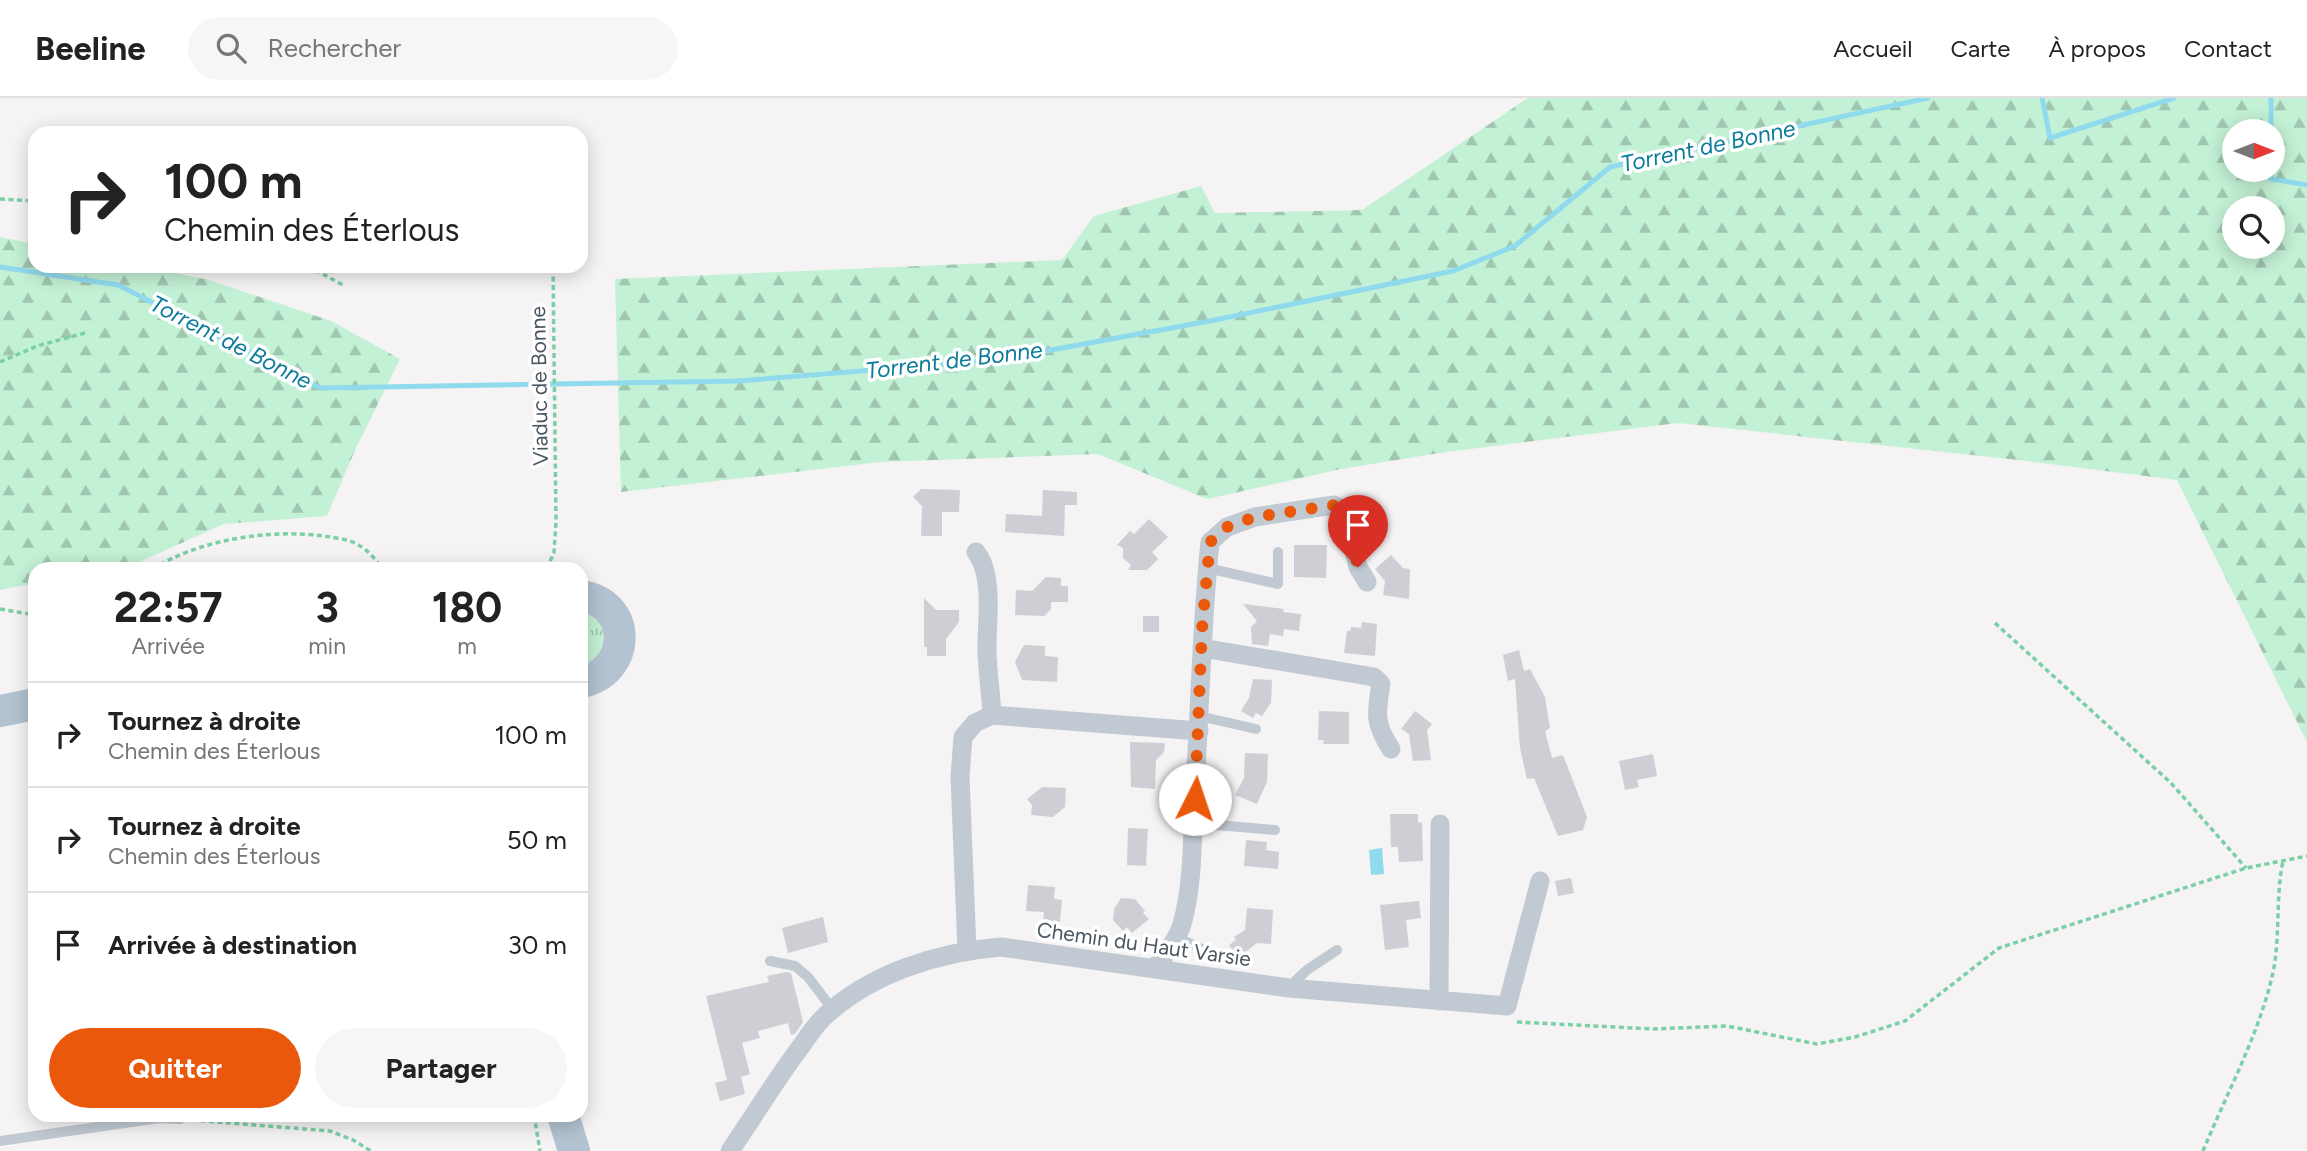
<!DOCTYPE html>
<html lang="fr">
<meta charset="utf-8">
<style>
:root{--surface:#fff;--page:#f6f6f6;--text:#222;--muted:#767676;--line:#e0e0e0;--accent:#ea580c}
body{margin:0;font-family:Figtree,sans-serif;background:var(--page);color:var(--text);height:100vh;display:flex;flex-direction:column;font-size:26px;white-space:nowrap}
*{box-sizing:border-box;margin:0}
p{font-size:23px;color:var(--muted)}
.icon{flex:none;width:38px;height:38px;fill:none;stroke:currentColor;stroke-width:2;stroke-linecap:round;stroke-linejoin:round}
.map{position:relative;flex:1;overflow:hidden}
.panel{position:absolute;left:28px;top:464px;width:560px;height:560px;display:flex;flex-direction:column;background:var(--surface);border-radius:21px;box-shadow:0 4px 18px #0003}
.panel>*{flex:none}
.top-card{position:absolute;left:28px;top:28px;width:560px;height:147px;border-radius:21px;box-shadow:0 4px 18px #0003;background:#fff;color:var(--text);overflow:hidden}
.needle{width:46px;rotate:90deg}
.fabs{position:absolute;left:2222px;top:21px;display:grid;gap:14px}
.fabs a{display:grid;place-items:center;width:63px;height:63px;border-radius:50%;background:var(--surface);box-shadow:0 4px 18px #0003;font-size:35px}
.pin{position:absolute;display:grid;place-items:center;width:60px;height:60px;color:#fff;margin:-72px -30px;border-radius:50% 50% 50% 0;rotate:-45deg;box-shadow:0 0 7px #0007}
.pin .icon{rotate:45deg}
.me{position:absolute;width:77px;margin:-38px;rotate:4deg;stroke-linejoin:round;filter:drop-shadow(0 0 5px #0008)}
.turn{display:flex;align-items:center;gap:24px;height:147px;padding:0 21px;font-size:32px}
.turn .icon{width:91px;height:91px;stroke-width:2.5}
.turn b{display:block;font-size:49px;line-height:60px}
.eta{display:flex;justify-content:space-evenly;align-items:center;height:119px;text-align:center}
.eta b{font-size:42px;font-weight:700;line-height:49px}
.action{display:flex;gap:14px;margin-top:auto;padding:14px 21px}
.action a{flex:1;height:80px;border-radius:42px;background:var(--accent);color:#fff;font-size:28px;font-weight:700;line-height:80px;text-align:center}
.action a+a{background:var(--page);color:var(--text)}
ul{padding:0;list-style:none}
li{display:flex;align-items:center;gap:21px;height:105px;padding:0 21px;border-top:2px solid var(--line)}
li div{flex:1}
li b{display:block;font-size:26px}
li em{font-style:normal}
header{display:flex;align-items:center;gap:42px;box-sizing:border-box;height:98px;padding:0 35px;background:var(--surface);border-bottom:2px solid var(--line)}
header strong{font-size:33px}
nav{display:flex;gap:38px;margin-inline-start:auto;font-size:24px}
.search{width:490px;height:63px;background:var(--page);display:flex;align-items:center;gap:18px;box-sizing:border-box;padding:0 24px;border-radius:38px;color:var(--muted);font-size:26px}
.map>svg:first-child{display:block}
.grass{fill:url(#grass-tufts)}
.forest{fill:url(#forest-firs);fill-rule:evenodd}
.water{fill:#90daee}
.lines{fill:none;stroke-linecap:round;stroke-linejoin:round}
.stream{stroke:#90daee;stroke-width:5}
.building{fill:#cdcfd5}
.path{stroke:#7ad0a6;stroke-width:3.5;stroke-dasharray:5 3.5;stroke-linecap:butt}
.lane{stroke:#c1cad2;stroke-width:10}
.street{stroke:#c1cad2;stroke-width:19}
.primary{stroke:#b3c2d1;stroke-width:32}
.route{stroke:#ea580c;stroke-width:12;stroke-dasharray:0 21.6}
.labels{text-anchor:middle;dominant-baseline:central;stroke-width:7;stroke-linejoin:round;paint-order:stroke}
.street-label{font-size:21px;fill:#4a5661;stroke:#fff}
.water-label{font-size:23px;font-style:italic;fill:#0c7c9b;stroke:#fff}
</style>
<header>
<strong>Beeline</strong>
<div class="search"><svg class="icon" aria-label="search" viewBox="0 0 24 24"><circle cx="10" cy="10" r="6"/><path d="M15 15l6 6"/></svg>Rechercher</div>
<nav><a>Accueil</a><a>Carte</a><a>À propos</a><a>Contact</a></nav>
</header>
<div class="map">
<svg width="2307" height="1053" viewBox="0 0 2307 1053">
<defs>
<pattern id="grass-tufts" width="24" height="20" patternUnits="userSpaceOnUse" patternTransform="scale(1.75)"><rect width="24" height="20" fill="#c3f1d5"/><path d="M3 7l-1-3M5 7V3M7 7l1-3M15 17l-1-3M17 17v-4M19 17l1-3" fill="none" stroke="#a0c6b0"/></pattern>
<pattern id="forest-firs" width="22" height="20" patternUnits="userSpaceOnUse" patternTransform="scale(1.75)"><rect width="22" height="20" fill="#c3f1d5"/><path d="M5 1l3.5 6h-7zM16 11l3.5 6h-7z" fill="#a0c6b0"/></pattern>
</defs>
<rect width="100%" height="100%" fill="#f5f3f3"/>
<path class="grass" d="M 581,513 C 606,519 604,535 603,555 L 581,571 Z"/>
<path class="forest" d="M 1528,0 L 2307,0 L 2307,644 L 2177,382 L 2027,363 L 1678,325 L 1446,354 L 1341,371 L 1207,401 L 1098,356 L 881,364 L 621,394 L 615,181 L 1062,162 L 1094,118 L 1201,88 L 1215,115 L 1362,112 ZM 2235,33 L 2273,33 L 2273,72 L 2235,72 ZM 2235,110 L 2273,110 L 2273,149 L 2235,149 Z
M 0,139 L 35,146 L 35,168 L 141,168 L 209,182 L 331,223 L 400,261 L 356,350 L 327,418 L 224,426 L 137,465 L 106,471 L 35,471 L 35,485 L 0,492 Z"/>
<path class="water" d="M 1382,750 L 1384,776 L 1371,777 L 1369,752 Z"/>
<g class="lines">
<path class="stream" d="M 2042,0 L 2050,40 L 2174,0
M 2271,0 L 2271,33
M 2271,72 L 2271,81 L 2307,87
M 0,169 L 118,187 L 320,290 L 738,283 L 996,262 L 1215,222 L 1453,173 L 1515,148 L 1610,69 L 1928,0"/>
</g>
<path class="building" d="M 921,391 L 960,392 L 959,414 L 942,414 L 942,438 L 921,438 L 922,408 L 913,399 Z
M 1043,392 L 1077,394 L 1077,407 L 1065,407 L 1064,438 L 1005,434 L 1006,416 L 1042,418 Z
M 1149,421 L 1168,439 L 1152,454 L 1158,461 L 1147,472 L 1128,472 L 1131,467 L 1123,460 L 1123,450 L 1117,447 L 1130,433 L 1134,436 Z
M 1294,447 L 1327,447 L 1326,480 L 1294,479 Z
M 1391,457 L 1403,470 L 1410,471 L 1409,501 L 1383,497 L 1385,483 L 1375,471 Z
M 1046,479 L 1061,480 L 1061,488 L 1068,488 L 1068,504 L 1051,504 L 1051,511 L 1044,518 L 1015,517 L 1016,492 L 1032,493 Z
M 924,500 L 936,512 L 959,512 L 959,524 L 946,541 L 946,558 L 927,558 L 927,549 L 924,549 Z
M 1243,506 L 1284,511 L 1283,514 L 1301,516 L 1299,533 L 1284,531 L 1283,538 L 1270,536 L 1268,548 L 1252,546 L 1251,529 L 1257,523 Z
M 1143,518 L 1159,518 L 1159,534 L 1143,534 Z
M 1362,524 L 1377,526 L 1375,558 L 1344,555 L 1347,533 L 1350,533 L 1351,529 L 1361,530 Z
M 1024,547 L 1045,548 L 1045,558 L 1058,559 L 1057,584 L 1022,582 L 1015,564 Z
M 1519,552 L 1524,573 L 1530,571 L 1545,599 L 1550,630 L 1545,633 L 1552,660 L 1563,657 L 1587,719 L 1583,732 L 1558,738 L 1534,680 L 1527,681 L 1520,650 L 1515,581 L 1508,583 L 1503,557 Z
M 1253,581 L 1272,582 L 1271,605 L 1262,618 L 1256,615 L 1253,620 L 1241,613 L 1249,600 Z
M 1319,613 L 1349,614 L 1349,646 L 1323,646 L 1324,642 L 1318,642 Z
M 1415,613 L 1432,626 L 1427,632 L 1431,662 L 1413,663 L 1409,636 L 1401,631 Z
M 1130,644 L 1165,645 L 1164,654 L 1156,662 L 1155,691 L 1131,689 Z
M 1245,655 L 1268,656 L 1267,684 L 1257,706 L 1235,697 L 1244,680 Z
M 1653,656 L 1657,678 L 1637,682 L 1639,689 L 1625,692 L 1619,663 Z
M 1042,689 L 1066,690 L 1065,709 L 1053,719 L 1031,717 L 1032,707 L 1027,701 Z
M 1390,716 L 1418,716 L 1418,724 L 1422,725 L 1423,763 L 1399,764 L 1398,749 L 1391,749 Z
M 1128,730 L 1148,731 L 1146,768 L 1127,767 Z
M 1246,742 L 1267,744 L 1266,752 L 1279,754 L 1278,771 L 1244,768 Z
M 1571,780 L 1574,795 L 1558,798 L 1555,783 Z
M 1028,787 L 1055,789 L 1054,801 L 1062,802 L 1060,824 L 1043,823 L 1044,814 L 1026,813 Z
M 1121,800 L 1135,801 L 1145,813 L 1143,815 L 1149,821 L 1132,835 L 1127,829 L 1123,833 L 1113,822 L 1114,811 Z
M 1419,803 L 1421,820 L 1406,822 L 1409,849 L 1385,852 L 1380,807 Z
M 1247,810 L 1273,812 L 1271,846 L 1257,845 L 1238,860 L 1229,847 L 1236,842 L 1234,839 L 1245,832 Z
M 823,819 L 828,844 L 788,855 L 782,830 Z
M 786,874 L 791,875 L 803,924 L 795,936 L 791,937 L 788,925 L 758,933 L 760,940 L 742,945 L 750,976 L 741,979 L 745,996 L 720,1003 L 715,985 L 727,982 L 706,898 L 769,884 L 767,878 Z"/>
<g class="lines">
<path class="path" d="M 0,101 L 35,103
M 308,168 L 343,187
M 0,264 L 37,248 L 85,235
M 153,471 C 200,441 270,431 324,438 C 336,440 350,441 360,448 C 369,453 376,462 382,471
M 547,471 L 554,454 L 556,424 L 553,168
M 0,511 L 35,517
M 1995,525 L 2171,685 L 2246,770
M 1517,924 L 1653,931 L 1727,928 L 1817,946 L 1855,939 L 1905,923 L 1999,850 L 2246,770 L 2307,758
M 534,1017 L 540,1053
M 192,1022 L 330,1033 L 353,1042 L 371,1053
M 2203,1053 C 2226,997 2258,938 2272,879 C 2281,841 2275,801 2283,763"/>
<path class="lane" d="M 1207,470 L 1278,486 L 1278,454
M 1199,618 L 1256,631
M 1193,725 L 1275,732
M 1176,839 L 1211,855
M 770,863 L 795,868 L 808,879 L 833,912
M 1289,889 L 1307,872 L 1337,852
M 0,1043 L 159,1020 L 180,1021"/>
<path class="street" d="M 976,454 C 995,478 986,527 987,556 C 988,577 991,597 992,617
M 1202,550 L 1374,579 L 1381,586 C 1376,615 1374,625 1391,651
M 967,852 L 960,679 L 963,639 L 975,625 L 992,617 L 1199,633
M 1154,871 C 1164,858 1177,843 1182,826 C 1193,788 1192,744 1194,704 C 1200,617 1201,531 1210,444 L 1227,429 L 1255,419 L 1334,407 L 1345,413 L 1358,469 L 1367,484
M 1439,903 L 1440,726
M 730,1053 C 754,1018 776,981 802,947 C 809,937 816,926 825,918 C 871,875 939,854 1001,849 L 1289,890 L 1507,908 L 1540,783"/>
<path class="primary" d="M 581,498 C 633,505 632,574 581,584
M 0,613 L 35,606
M 563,1017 L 574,1053"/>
</g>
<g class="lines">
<path class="route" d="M 1195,701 L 1202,531 L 1210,444 L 1227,429 L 1255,419 L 1334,407 L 1345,412 L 1358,469"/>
</g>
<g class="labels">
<g class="street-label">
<text transform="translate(539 288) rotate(-91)">Viaduc de Bonne</text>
<text transform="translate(1144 846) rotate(8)">Chemin du Haut Varsie</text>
</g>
<g class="water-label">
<text transform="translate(1708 48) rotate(-12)">Torrent de Bonne</text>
<text transform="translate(231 244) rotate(27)">Torrent de Bonne</text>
<text transform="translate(954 262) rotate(-7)">Torrent de Bonne</text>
</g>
</g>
</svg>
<div class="fabs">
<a><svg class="needle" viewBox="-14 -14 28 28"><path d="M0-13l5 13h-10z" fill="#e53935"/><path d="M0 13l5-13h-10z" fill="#767676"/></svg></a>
<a><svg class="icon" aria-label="search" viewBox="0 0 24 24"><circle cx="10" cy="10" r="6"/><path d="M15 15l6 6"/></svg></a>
</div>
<div class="pin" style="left:1358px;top:469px;background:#d93025"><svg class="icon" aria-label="arrive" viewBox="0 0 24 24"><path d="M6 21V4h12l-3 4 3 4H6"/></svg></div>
<svg class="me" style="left:1195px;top:701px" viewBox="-20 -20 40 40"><circle r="19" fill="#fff"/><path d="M0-13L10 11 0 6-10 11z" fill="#ea580c"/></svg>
<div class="top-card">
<div class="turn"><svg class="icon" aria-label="right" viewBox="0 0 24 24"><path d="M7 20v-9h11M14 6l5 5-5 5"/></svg><div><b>100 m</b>Chemin des Éterlous</div></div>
</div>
<section class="panel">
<div class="eta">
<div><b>22:57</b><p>Arrivée</p></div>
<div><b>3</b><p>min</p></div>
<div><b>180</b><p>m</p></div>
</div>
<ul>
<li><svg class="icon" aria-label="right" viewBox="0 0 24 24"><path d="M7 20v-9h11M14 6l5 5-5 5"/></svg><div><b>Tournez à droite</b><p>Chemin des Éterlous</p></div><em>100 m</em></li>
<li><svg class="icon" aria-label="right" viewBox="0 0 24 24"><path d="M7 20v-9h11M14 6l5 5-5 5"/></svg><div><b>Tournez à droite</b><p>Chemin des Éterlous</p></div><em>50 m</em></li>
<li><svg class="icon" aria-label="arrive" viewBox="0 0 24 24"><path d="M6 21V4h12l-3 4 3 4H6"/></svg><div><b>Arrivée à destination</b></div><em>30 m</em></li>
</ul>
<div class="action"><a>Quitter</a><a>Partager</a></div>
</section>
</div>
